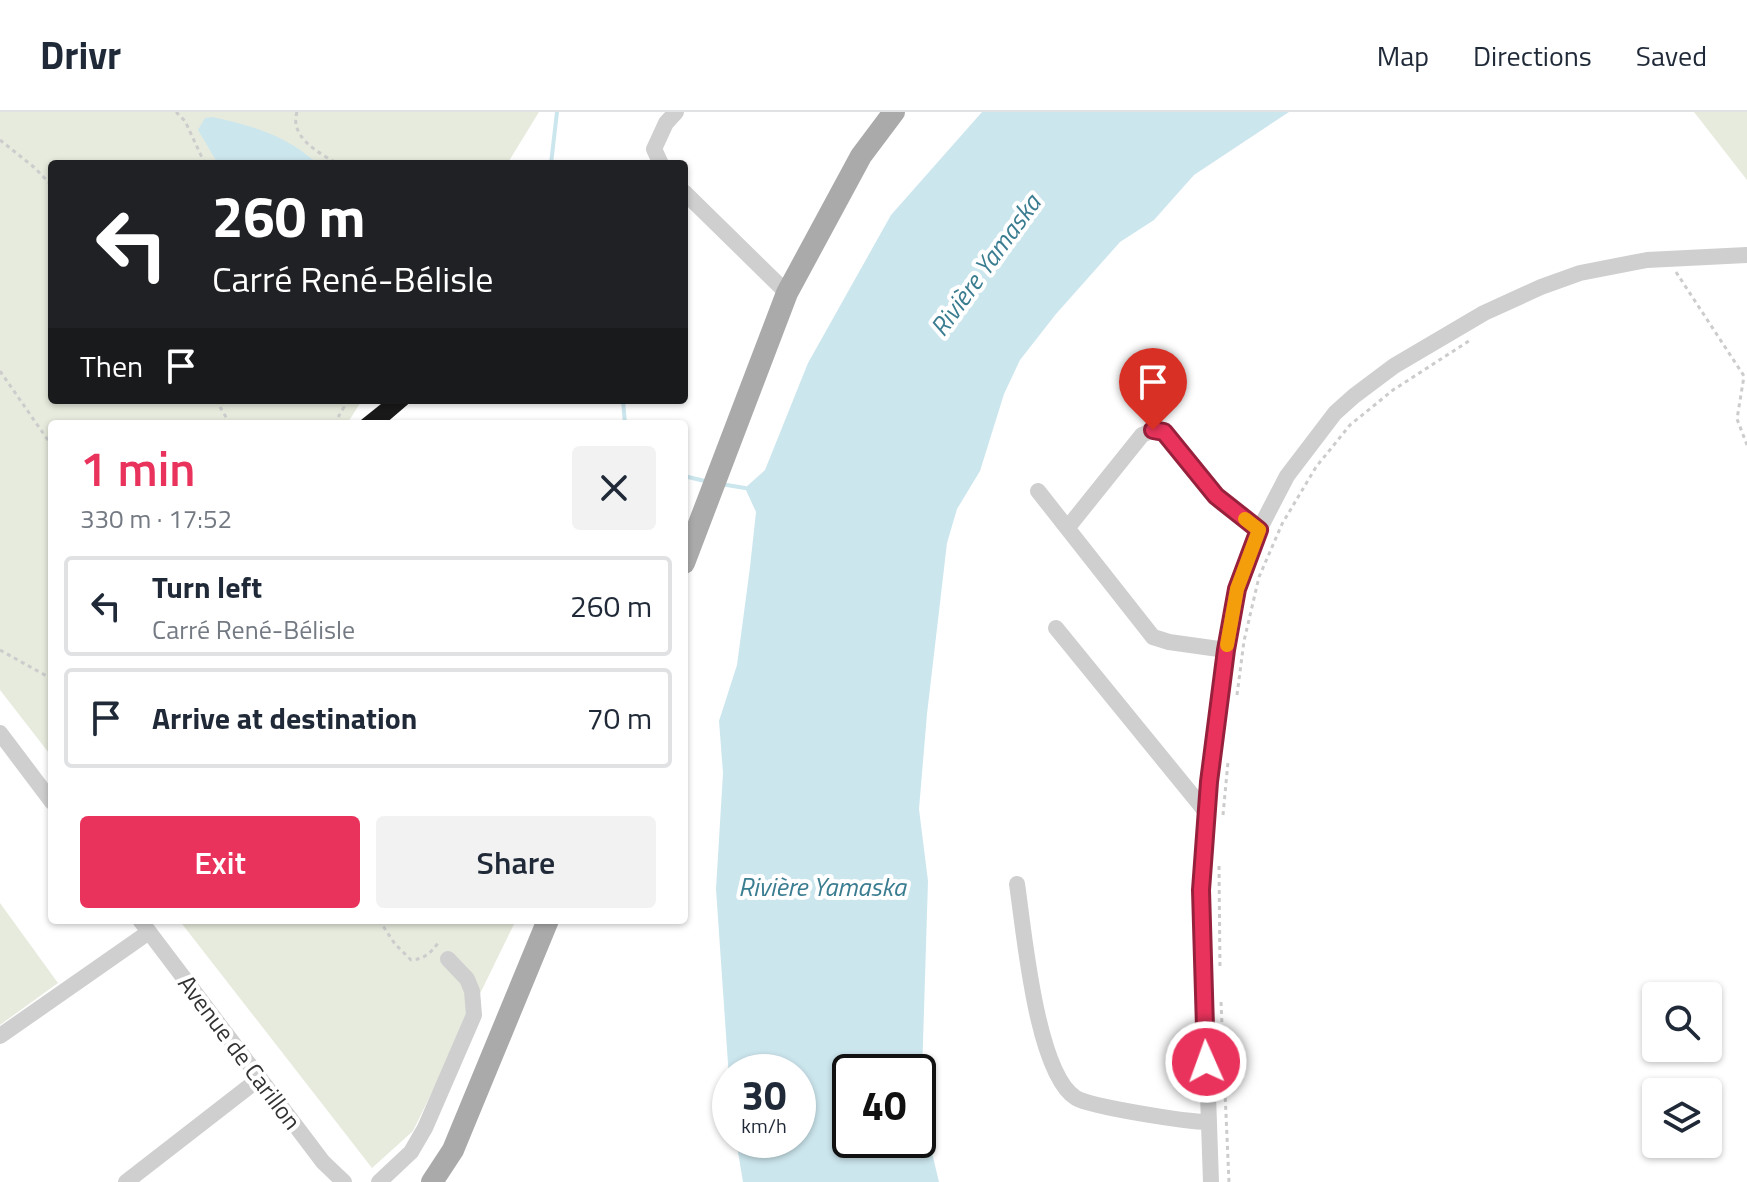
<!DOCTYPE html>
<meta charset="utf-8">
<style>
:root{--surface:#fff;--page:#f2f2f3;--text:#1f2937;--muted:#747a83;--line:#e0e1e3;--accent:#e9335c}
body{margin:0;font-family:"Titillium Web",sans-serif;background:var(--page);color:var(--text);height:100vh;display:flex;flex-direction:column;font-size:30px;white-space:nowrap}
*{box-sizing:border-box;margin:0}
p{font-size:26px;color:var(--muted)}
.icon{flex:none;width:44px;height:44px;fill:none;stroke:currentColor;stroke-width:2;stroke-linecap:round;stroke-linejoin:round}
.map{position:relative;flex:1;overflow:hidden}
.details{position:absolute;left:48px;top:308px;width:640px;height:504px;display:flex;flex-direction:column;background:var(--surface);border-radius:8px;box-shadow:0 2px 6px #0004}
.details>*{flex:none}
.hud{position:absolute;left:48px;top:48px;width:640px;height:244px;border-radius:8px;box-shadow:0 2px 6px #0004;background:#202124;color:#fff;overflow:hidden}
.buttons{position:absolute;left:1642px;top:870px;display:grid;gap:16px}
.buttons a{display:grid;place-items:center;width:80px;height:80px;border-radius:8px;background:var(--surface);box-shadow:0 2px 6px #0004;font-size:40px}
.speed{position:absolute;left:712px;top:942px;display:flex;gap:16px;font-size:40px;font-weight:700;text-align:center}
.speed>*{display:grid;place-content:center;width:104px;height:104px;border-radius:50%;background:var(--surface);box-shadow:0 2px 6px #0004;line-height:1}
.speed small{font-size:20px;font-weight:400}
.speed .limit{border:4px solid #111;border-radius:12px;background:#fff;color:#111}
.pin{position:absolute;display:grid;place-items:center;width:68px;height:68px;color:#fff;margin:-82px -34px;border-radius:50% 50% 50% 0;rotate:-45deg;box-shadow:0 0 8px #0007}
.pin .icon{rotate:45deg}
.me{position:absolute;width:88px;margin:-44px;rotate:358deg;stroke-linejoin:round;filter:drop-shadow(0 0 6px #0008)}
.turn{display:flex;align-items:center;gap:28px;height:168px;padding:0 32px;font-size:36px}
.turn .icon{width:104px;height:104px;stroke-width:2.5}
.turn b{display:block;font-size:56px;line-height:68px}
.then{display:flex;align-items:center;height:76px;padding:0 32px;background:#0003;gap:16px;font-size:30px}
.round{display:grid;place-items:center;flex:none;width:84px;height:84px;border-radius:8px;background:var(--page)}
.headline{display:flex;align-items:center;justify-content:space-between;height:136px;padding:0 32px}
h1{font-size:48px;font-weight:600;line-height:60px;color:var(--accent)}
.primary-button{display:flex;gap:16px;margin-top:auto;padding:16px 32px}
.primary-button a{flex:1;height:92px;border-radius:8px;background:var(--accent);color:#fff;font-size:32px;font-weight:600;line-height:92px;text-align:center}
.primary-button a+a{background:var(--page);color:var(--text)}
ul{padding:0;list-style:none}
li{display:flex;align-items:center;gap:24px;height:100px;margin:0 16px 12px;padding:0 16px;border:4px solid var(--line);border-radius:8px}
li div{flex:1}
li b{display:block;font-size:30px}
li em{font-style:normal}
header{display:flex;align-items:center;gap:48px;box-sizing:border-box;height:112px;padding:0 40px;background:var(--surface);border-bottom:2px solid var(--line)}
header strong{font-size:38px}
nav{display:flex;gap:44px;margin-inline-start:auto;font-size:28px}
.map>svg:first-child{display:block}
.green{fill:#e7ebdd}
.water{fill:#cce6ee;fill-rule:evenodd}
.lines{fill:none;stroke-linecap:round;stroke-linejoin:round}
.stream{stroke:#cce6ee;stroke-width:4}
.building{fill:#191919}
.path{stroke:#ccc;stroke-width:3;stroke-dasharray:4 4;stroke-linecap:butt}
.minor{stroke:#cfcfcf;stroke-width:16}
.major{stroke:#aaa;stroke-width:22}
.route-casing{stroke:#97213c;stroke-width:20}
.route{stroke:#e9335c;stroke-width:14}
.slow{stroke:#f59e0b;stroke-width:14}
.labels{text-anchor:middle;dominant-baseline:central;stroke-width:8;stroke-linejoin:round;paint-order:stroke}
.street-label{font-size:24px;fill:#323232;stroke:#fff}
.water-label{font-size:26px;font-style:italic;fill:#3a7c90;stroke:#fff}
</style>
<header>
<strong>Drivr</strong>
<nav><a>Map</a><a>Directions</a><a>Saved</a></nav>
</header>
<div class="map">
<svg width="1747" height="1070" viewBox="0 0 1747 1070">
<rect width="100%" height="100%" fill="#fff"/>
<path class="green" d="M 0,0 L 539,0 L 507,52 L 52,52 L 52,288 L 362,288 L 347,312 L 52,312 L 52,645 L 0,578 Z
M 1694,0 L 1747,0 L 1747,68 Z
M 0,791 L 58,871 L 0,913 Z
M 179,808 L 516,808 L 413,1019 L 372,1056 Z"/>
<path class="water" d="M 982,0 L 1289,0 L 1194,63 L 1154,108 L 1120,130 L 1056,202 L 1020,248 L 1004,282 L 980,359 L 957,397 L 947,431 L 927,602 L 919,697 L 928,769 L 921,995 L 939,1070 L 743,1070 L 736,1028 L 798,1028 L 798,960 L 730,960 L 730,981 L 716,777 L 723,661 L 719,609 L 737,553 L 750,455 L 756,400 L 745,376 L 765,358 L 808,251 L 891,103 ZM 850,960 L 918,960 L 918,1028 L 850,1028 Z
M 212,5 C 254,14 285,23 318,52 L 218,52 L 198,18 L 205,6 Z"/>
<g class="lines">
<path class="stream" d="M 551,52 L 557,0
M 623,288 L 625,312
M 684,364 L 709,370
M 721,372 L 745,376"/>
</g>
<path class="building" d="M 386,288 L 413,288 L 385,312 L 356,312 Z"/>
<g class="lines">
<path class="path" d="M 176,0 L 185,9 L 205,52
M 297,0 C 289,25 319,41 338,52
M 0,28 L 35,56 L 52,74
M 1676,160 L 1744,264 L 1737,307 L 1747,333
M 0,259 L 52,334
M 216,288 L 230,312
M 334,312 L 344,295 L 341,288
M 0,538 L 52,567
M 1237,583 L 1244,529 L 1259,465 L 1282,412 L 1316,355 L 1350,313 L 1393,278 L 1472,227
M 1223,703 L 1228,650
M 1219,754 L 1220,858
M 379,808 L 395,832 L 411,848 C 424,847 430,842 438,831
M 1221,890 L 1229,1070"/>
<path class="minor" d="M 661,52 L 654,37 L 666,11 L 676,0
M 684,80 L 787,181
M 1038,379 L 1153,525 L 1169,530 L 1226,538
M 1069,414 L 1142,323 L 1153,318 L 1164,320 L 1216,384 L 1259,418
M 1056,516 L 1206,700
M 0,621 L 52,690
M 1017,772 C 1024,818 1036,961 1076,986 C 1092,995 1187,1010 1208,1010
M 140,808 L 323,1050 L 344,1070
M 0,924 L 149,820
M 126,1070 L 260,966
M 379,1070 L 411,1040 L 425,1016 L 474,903 L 472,879 L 467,867 L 448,847
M 1211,1070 L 1201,778 L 1209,670 L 1226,538 L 1237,477 L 1259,418 L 1287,364 L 1335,301 L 1354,284 L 1394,254 L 1484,201 L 1541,175 L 1580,161 L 1647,148 L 1747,143"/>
<path class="major" d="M 684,451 L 787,181 L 861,44 L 894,0
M 432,1070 L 453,1038 L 548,808"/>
</g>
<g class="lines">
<defs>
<path id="route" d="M 1153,318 L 1164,320 L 1216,384 L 1259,418 L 1237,477 L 1226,538 L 1209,670 L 1201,778 L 1206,950"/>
</defs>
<use href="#route" class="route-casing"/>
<use href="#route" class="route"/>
<path class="slow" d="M 1227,533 L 1237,477 L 1259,418 L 1245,407"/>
</g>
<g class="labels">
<g class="street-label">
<text transform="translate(240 940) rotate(53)">Avenue de Carillon</text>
</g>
<g class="water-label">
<text transform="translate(985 153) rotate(-54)">Rivière Yamaska</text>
<text x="822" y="774">Rivière Yamaska</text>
</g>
</g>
</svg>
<div class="buttons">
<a><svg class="icon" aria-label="search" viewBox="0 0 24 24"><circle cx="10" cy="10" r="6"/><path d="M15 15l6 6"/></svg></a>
<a><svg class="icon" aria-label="layers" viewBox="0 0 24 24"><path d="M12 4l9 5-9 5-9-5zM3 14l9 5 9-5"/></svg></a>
</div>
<div class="speed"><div>30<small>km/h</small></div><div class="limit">40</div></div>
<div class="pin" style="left:1153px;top:318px;background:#d93025"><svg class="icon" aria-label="arrive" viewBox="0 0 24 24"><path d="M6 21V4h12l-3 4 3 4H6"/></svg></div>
<svg class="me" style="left:1206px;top:950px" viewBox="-20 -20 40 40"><circle r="17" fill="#e9335c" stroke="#fff" stroke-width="3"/><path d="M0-11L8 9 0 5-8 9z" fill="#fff"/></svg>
<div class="hud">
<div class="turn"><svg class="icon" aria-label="left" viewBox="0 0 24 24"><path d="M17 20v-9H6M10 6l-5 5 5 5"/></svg><div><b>260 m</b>Carré René-Bélisle</div></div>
<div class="then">Then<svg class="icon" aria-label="arrive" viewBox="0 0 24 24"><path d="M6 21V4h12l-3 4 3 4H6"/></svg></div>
</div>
<section class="details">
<div class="headline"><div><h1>1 min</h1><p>330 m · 17:52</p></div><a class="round"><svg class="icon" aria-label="close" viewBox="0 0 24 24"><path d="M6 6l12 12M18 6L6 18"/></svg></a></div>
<ul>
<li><svg class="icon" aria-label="left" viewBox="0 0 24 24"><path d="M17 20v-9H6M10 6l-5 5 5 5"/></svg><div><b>Turn left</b><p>Carré René-Bélisle</p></div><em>260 m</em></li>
<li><svg class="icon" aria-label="arrive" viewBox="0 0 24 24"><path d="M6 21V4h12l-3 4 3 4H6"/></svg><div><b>Arrive at destination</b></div><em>70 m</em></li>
</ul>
<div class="primary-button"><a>Exit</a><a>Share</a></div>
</section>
</div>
